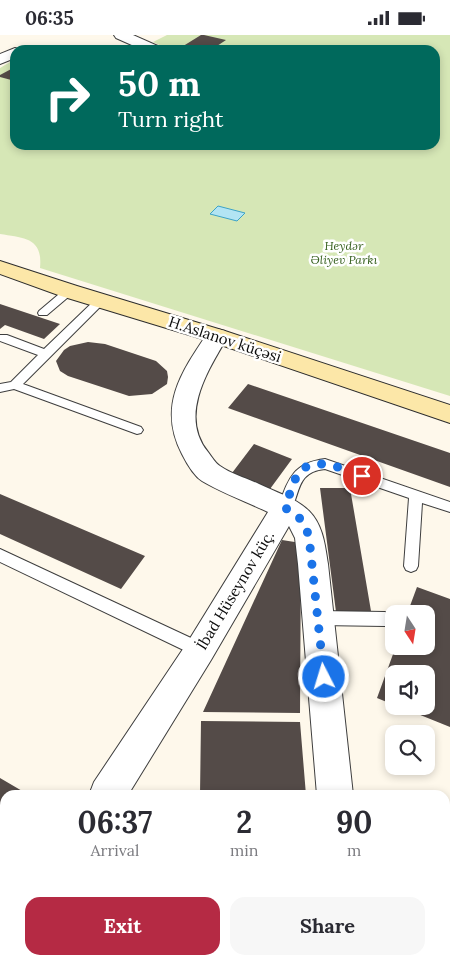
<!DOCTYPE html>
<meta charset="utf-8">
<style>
:root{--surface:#fff;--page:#f7f7f7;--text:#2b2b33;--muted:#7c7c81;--accent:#b52a44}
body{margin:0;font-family:Lora,serif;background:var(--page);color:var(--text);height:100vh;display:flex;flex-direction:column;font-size:19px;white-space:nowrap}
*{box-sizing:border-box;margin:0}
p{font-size:16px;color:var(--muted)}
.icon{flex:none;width:28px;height:28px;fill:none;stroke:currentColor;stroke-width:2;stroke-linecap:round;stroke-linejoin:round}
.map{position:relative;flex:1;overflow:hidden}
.side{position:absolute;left:0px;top:755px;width:450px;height:175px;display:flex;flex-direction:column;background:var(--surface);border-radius:15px 15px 0 0;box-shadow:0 2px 8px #0003}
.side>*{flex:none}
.banner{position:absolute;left:10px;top:10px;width:430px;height:105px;border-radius:15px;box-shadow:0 2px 8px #0003;background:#00695c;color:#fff;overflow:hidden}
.needle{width:32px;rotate:168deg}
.controls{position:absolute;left:385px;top:570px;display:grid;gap:10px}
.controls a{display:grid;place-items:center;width:50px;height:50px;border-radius:10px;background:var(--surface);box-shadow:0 2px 8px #0003;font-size:25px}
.pin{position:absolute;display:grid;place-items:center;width:42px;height:42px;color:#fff;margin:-21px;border:2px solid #fff;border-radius:50%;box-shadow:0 1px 5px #0007}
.me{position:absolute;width:55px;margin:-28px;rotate:355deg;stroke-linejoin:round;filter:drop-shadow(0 0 4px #0008)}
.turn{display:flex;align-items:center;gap:18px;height:105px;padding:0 25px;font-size:22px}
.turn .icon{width:65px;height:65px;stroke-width:2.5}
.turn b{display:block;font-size:35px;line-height:42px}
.eta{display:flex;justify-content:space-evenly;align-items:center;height:85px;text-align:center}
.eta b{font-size:30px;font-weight:800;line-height:35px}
.action{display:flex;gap:10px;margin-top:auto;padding:10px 25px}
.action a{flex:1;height:58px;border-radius:15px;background:var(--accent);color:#fff;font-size:20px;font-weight:800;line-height:58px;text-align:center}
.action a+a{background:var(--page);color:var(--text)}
.status{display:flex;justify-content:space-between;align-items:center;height:35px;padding:0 25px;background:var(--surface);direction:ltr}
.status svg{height:14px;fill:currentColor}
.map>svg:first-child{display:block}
.green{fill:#d6e7b6}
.water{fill:#b2e4f3;stroke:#3ca3c7}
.building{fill:#544b48}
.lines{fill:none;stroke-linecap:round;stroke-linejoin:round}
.lane-casing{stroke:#3e3e3e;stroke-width:2}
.street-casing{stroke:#3e3e3e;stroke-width:2}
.secondary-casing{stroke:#2d2d2d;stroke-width:2}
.lane{fill:#fff;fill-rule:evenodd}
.street{fill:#fff;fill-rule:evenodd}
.secondary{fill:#fce7a8;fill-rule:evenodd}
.route{stroke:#1a73e8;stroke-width:9;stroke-dasharray:0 16.2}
.labels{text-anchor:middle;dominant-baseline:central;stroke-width:5;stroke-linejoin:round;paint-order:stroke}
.far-park-label{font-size:12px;font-style:italic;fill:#36601f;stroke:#fff}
.street-label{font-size:15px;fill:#0b0b0b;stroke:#fff}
</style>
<div class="status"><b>06:35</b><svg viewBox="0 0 49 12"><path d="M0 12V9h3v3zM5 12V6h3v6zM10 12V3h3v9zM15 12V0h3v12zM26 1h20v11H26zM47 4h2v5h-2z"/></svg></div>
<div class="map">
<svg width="450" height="930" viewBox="0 0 450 930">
<rect width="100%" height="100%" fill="#fef8eb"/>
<path class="green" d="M 167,0 L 450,0 L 450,361 L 40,233 C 43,203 25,203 0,199 L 0,33 L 15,24 L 15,110 L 435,110 L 435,15 L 170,15 L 153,7 Z"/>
<path class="water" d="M 218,171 L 245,178 L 237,186 L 210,179 Z"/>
<path class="building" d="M 201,0 L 204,0 L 226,5 L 211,15 L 191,15 L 180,13 Z
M 15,32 L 15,46 L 0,42 L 0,40 Z
M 0,269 L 60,289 L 44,304 L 5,290 L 0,294 Z
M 88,307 L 105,309 L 156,326 L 167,336 L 168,342 L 167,349 L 152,359 L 129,361 L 68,341 L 60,336 L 56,326 L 64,315 L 70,311 Z
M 248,349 L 450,418 L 450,452 L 228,373 Z
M 254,409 L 292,424 L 270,454 L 232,438 Z
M 320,453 L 350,453 L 371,576 L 336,577 Z
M 0,459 L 145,521 L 121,554 L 0,499 Z
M 282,505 L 301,508 L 300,678 L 203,677 Z
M 417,552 L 450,564 L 450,692 L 398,671 L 426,671 L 426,639 L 394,639 L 394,670 L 377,663 L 396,611 L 426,611 L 426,579 L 407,579 Z
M 201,686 L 300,687 L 306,760 L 200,760 Z
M 0,743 L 29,760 L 5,760 L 5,836 L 0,833 Z
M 413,925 L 422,925 L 432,930 L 412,930 Z"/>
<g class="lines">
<defs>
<path id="lane" d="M 69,253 L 74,256 L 73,258 L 47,280 L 39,280 L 38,278 L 39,276 L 65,254 Z
M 101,262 L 106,265 L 105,267 L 23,349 L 141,392 L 143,395 L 141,398 L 137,399 L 14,354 L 0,357 L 0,349 L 11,347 L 38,320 L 0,306 L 0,300 L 7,300 L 44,314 L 97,263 Z
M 325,424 L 450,467 L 450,477 L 422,468 L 418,531 L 416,535 L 411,537 L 406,535 L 404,531 L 409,463 L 325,434 C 296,437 301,457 290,477 L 285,478 L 280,477 L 278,473 C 288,445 292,428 325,424 Z
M 0,514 L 206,610 L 208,615 L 206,620 L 200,622 L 194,620 L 0,527 Z
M 319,576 L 385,577 L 390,579 L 393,584 L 390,589 L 385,591 L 319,590 L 314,588 L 311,583 L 314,578 Z
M 445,807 L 450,809 L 450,827 L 445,825 Z
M 0,845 L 5,847 L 5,868 L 0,866 Z"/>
<path id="street" d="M 114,0 L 133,0 L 160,12 L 162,15 L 143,15 L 116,3 Z
M 15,13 L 21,15 L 15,15 L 15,23 L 0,29 L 0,19 Z
M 217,294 L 225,296 L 228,301 C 209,334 178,380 208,417 C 212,422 215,428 220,431 C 231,439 246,443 259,449 C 275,457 296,463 309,476 C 323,490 325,510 328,529 L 353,760 L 317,760 L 298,529 L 295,503 L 289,491 L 211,625 L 128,760 L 89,760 L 94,747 L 189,605 L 268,477 C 247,467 222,458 202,446 C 194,441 186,427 182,419 C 157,371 182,336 209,296 Z
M 5,900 L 5,925 L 23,925 L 21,930 L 0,930 L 0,902 Z
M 325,925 L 367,925 L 368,930 L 326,930 Z"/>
<path id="secondary" d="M 0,226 L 77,251 L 225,296 L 450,370 L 450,388 L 209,306 L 61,261 L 0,239 Z"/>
</defs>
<use href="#lane" class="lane-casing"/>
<use href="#street" class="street-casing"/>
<use href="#secondary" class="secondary-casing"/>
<use href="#lane" class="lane"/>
<use href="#street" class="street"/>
<use href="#secondary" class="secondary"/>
</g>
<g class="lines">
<path class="route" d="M 324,642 L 309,502 C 304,486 299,480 285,473 C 289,462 292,449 298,439 C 313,419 343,434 362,441"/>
</g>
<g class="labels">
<g class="far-park-label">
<text x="344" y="210">Heydər<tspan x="344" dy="14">Əliyev Parkı</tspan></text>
</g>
<g class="street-label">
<text transform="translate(225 304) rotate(18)">H.Aslanov küçəsi</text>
<text transform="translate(235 555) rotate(-59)">İbad Hüseynov küç.</text>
</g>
</g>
</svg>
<div class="controls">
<a><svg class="needle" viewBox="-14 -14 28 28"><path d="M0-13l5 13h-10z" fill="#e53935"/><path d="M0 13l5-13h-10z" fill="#7c7c81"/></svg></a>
<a><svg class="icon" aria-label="sound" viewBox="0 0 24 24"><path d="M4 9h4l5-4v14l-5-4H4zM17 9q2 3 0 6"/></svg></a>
<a><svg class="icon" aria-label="search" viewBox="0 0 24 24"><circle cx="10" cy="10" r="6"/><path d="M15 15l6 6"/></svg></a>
</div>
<div class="pin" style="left:362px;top:441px;background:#d93025"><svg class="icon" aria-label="arrive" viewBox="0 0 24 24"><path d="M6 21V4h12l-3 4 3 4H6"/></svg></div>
<svg class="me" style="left:324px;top:642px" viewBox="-20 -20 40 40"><circle r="17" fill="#1a73e8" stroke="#fff" stroke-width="3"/><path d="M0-11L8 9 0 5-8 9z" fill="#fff"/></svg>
<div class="banner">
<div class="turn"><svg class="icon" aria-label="right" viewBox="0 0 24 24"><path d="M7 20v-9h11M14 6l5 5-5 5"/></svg><div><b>50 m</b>Turn right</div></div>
</div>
<section class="side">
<div class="eta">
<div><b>06:37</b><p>Arrival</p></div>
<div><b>2</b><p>min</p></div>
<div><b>90</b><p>m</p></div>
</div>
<div class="action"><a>Exit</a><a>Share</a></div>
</section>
</div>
